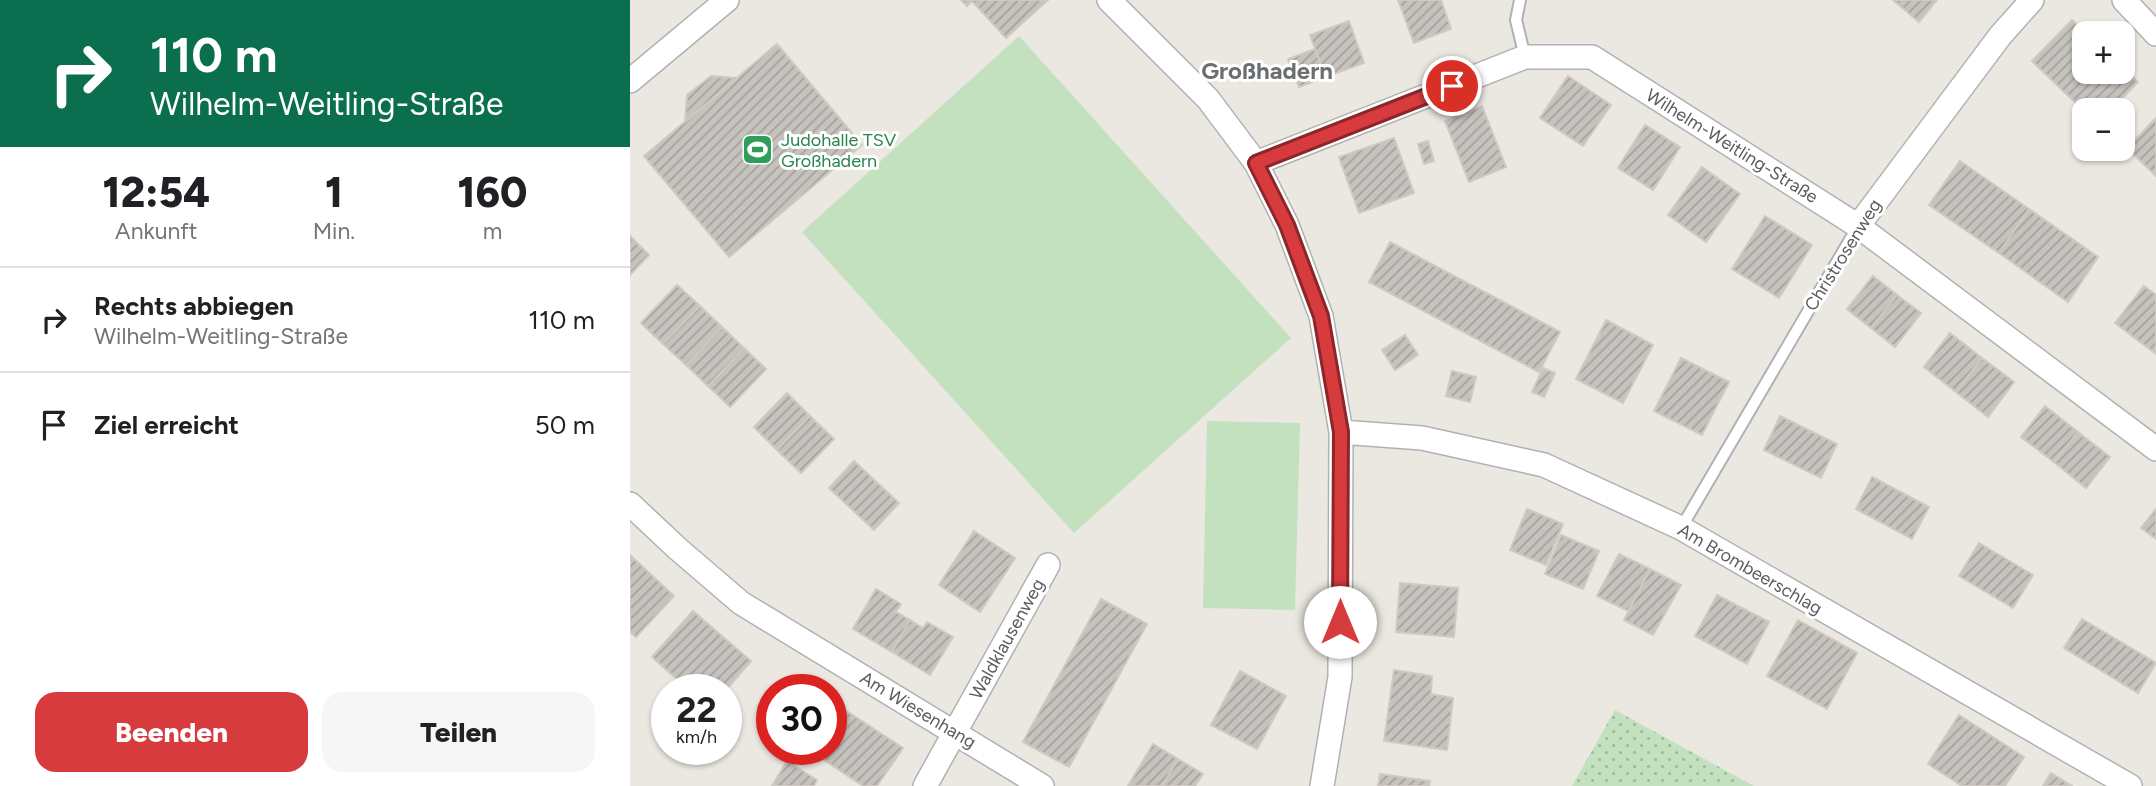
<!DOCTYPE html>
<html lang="de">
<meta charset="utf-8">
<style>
:root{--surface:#fff;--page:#f6f6f6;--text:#202124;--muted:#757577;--line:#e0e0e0;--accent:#d73b3e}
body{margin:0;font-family:Figtree,sans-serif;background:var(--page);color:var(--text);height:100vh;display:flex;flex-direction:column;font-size:26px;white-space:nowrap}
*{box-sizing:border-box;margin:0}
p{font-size:23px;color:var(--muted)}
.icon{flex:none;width:38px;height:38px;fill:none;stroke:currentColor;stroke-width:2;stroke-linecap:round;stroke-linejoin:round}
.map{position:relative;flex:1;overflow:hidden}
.panel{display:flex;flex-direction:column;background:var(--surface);width:630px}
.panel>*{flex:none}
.guide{background:#0b6e4f;color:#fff;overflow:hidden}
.controls{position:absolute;left:1442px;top:21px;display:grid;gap:14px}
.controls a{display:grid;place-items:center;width:63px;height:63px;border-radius:14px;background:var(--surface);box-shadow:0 2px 5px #0004;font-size:35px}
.speed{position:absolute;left:21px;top:674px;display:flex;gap:14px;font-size:35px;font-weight:700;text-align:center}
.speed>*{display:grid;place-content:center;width:91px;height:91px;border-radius:50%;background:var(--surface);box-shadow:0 2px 5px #0004;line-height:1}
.speed small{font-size:18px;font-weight:400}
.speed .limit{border:10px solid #d22;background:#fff;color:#111}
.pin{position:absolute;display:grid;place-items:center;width:60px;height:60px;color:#fff;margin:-30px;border:4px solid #fff;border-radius:50%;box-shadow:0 2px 7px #0007}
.me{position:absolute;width:77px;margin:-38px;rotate:0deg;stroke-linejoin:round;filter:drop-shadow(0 0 5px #0008)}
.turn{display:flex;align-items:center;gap:24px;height:147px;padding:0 35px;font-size:32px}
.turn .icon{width:91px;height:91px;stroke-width:2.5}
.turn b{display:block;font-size:49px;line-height:60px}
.eta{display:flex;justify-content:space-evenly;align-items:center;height:119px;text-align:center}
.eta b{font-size:42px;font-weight:800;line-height:49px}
.action{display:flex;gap:14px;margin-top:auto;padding:14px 35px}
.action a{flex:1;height:80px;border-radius:21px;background:var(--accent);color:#fff;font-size:28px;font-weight:800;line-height:80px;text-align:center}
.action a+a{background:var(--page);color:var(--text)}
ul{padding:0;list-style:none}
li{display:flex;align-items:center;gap:21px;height:105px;padding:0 35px;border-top:2px solid var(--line)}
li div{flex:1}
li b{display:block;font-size:26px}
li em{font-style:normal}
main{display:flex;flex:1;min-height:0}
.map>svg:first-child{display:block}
.park{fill:url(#park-dots)}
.garden{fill:#c3e1bf}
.building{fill:url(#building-hatch);stroke:#cfc9c0;stroke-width:2}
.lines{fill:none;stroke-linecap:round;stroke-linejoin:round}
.service-casing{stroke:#afb2b5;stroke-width:14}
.minor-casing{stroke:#afb2b5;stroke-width:26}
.service{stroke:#fff;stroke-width:10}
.minor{stroke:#fff;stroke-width:23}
.route-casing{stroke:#8c2628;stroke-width:18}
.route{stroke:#d73b3e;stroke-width:12}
.labels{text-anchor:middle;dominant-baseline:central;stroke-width:6;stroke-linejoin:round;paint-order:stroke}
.leisure-label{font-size:18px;fill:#27864d;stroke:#fff;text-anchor:start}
.street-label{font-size:18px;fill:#5a5d60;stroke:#fff}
.district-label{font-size:24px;font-weight:bold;fill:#6b6f72;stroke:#fff}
</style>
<main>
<section class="panel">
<div class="guide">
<div class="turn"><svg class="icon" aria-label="right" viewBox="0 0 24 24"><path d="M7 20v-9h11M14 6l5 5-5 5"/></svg><div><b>110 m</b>Wilhelm-Weitling-Straße</div></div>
</div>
<div class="eta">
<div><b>12:54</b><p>Ankunft</p></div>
<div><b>1</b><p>Min.</p></div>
<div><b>160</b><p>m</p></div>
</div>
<ul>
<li><svg class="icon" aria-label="right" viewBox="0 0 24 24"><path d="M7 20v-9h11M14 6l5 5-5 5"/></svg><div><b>Rechts abbiegen</b><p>Wilhelm-Weitling-Straße</p></div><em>110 m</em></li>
<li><svg class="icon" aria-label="arrive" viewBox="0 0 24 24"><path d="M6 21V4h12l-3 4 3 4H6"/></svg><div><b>Ziel erreicht</b></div><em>50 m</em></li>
</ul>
<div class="action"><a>Beenden</a><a>Teilen</a></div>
</section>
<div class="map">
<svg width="1526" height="786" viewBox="0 0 1526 786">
<defs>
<pattern id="park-dots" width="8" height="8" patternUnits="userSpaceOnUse" patternTransform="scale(1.75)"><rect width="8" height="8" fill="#c3e1bf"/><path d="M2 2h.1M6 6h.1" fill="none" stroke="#a1ba9f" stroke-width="1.8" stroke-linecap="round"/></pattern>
<pattern id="building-hatch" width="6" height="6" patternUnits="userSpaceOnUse" patternTransform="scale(1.75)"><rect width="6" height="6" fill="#c6c3be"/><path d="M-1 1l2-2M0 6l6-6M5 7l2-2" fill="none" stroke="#a4a29e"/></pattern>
</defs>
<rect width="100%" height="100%" fill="#ebe8e1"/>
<path class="park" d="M 985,710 L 1124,786 L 942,786 Z"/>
<path class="garden" d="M 389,36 L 661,338 L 444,533 L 172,232 Z
M 577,421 L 670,423 L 665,610 L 573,608 Z"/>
<path class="building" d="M 331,0 L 418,0 L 376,38 L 342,1 L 337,6 Z
M 768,0 L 811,0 L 821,29 L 784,43 Z
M 1263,0 L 1307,0 L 1289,22 Z
M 1442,20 L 1456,33 L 1454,33 L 1454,72 L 1493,72 L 1493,68 L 1508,82 L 1481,110 L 1454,111 L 1402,61 Z
M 719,21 L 734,63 L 696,77 L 680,35 Z
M 147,44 L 232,145 L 99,257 L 14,156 Z
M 685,49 L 696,77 L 669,87 L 658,59 Z
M 81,76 L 107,78 L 55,122 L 57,95 Z
M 938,76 L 981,105 L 953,146 L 910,118 Z
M 852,106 L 876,167 L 839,182 L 815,121 Z
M 1526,118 L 1526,176 L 1497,148 Z
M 1015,125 L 1050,147 L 1023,190 L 988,168 Z
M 764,138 L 784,193 L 729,213 L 709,157 Z
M 798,141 L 804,161 L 794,164 L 788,144 Z
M 1330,161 L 1399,209 L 1369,253 L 1299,205 Z
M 1072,167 L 1110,194 L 1076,242 L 1038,215 Z
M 1399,209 L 1468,257 L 1438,302 L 1369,253 Z
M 1135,216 L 1182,245 L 1149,298 L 1102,269 Z
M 0,236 L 19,255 L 0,275 Z
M 760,242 L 930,332 L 909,372 L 739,282 Z
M 1243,276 L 1267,295 L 1241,328 L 1217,309 Z
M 47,285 L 70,306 L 33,344 L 11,323 Z
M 1514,286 L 1526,295 L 1526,354 L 1485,323 Z
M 1267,295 L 1291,313 L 1265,347 L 1241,328 Z
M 70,306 L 92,327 L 56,365 L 33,344 Z
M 976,320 L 1023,345 L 993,403 L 946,379 Z
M 92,327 L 114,348 L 78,386 L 56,365 Z
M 1320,333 L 1352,358 L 1326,392 L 1294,367 Z
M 775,335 L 788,355 L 765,370 L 752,350 Z
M 114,348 L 136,369 L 100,407 L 78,386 Z
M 1051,358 L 1099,382 L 1072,435 L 1024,411 Z
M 1352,358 L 1384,382 L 1358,417 L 1326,392 Z
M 913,368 L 925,373 L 914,397 L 902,392 Z
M 822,371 L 846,377 L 840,402 L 816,396 Z
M 157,393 L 180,416 L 147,450 L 124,427 Z
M 1415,406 L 1448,432 L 1424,462 L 1391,437 Z
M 180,416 L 204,439 L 171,473 L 147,450 Z
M 1150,416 L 1207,444 L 1191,478 L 1134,450 Z
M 1448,432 L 1480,457 L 1456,488 L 1424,462 Z
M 224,461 L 269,503 L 244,530 L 199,488 Z
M 1242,477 L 1299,507 L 1282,539 L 1226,509 Z
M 897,509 L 933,524 L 916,565 L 880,550 Z
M 1526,509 L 1526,539 L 1511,528 Z
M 344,531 L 385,558 L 350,612 L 309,585 Z
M 931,535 L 969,551 L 953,589 L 915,574 Z
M 1349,543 L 1403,575 L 1383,608 L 1329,576 Z
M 989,554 L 1020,569 L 998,611 L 967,596 Z
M 0,555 L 44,596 L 6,637 L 0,632 Z
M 1020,569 L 1051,585 L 1023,635 L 994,620 Z
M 770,583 L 828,588 L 824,637 L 766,632 Z
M 246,589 L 271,604 L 266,612 L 280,620 L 262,652 L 223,629 Z
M 1087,595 L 1139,622 L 1117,664 L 1065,636 Z
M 471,599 L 517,624 L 439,767 L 393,742 Z
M 63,611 L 121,661 L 96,690 L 59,690 L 22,657 Z
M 1452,619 L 1526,663 L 1508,693 L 1434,648 Z
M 280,620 L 293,628 L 297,622 L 323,637 L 300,675 L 262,652 Z
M 1168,620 L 1227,653 L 1197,709 L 1137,676 Z
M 764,670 L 802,676 L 801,694 L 823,698 L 817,750 L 754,741 Z
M 610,671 L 656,696 L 627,749 L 581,725 Z
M 215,710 L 273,748 L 247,786 L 233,786 L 185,754 L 189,749 L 201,749 L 201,731 Z
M 1329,715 L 1394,757 L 1375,786 L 1332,786 L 1298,764 Z
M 523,744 L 548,759 L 532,786 L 498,786 Z
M 548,759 L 573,774 L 565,786 L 532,786 Z
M 157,761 L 187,780 L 184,786 L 142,786 Z
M 1421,773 L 1442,786 L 1413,786 Z
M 750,774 L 800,781 L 799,786 L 748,786 Z"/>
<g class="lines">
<defs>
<path id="service" d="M 890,0 L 886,20 L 895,57
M 1051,528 L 1228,226"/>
<path id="minor" d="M 479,0 L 578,99 L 626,163 L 657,225 L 691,316 L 711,432 L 710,677 L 692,786
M 1494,0 L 1526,34
M 0,81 L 97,0
M 626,163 L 895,57 L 962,57 L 1228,226 L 1526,449
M 1228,226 L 1370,36 L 1402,0
M 711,432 L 792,438 L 914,465 L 1051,528 L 1500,786
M 0,504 L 48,549 L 111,603 L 412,786
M 295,786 L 418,565"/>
</defs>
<use href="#service" class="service-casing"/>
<use href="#minor" class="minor-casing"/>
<use href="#service" class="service"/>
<use href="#minor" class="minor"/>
</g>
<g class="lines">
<defs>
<path id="route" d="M 710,622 L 711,432 L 691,316 L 657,225 L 626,163 L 822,86"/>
</defs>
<use href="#route" class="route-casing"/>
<use href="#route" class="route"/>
</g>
<defs>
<symbol id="stadium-square" viewBox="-11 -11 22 22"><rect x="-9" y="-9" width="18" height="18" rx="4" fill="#2e9e5b" stroke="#fff"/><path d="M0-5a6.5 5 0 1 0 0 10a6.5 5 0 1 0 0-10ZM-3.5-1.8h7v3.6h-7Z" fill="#fff"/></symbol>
</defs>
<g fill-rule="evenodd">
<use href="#stadium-square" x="110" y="132" width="35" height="35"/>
</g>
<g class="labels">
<g class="leisure-label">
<text x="151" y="140">Judohalle TSV<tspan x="151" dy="21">Großhadern</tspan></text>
</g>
<g class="street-label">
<text transform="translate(1102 146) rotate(32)">Wilhelm-Weitling-Straße</text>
<text transform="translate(1213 255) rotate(-58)">Christrosenweg</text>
<text transform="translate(1120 569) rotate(30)">Am Brombeerschlag</text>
<text transform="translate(377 639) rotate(-61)">Waldklausenweg</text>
<text transform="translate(288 710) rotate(31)">Am Wiesenhang</text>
</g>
<g class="district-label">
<text x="637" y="70">Großhadern</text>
</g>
</g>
</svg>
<div class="controls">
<a>+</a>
<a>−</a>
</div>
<div class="speed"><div>22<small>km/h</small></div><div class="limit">30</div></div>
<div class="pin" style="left:822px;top:86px;background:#d93025"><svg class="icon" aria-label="arrive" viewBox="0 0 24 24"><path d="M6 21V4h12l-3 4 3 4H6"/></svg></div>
<svg class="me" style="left:710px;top:622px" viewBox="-20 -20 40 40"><circle r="19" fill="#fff"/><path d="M0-13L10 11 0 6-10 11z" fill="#d73b3e"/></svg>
</div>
</main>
